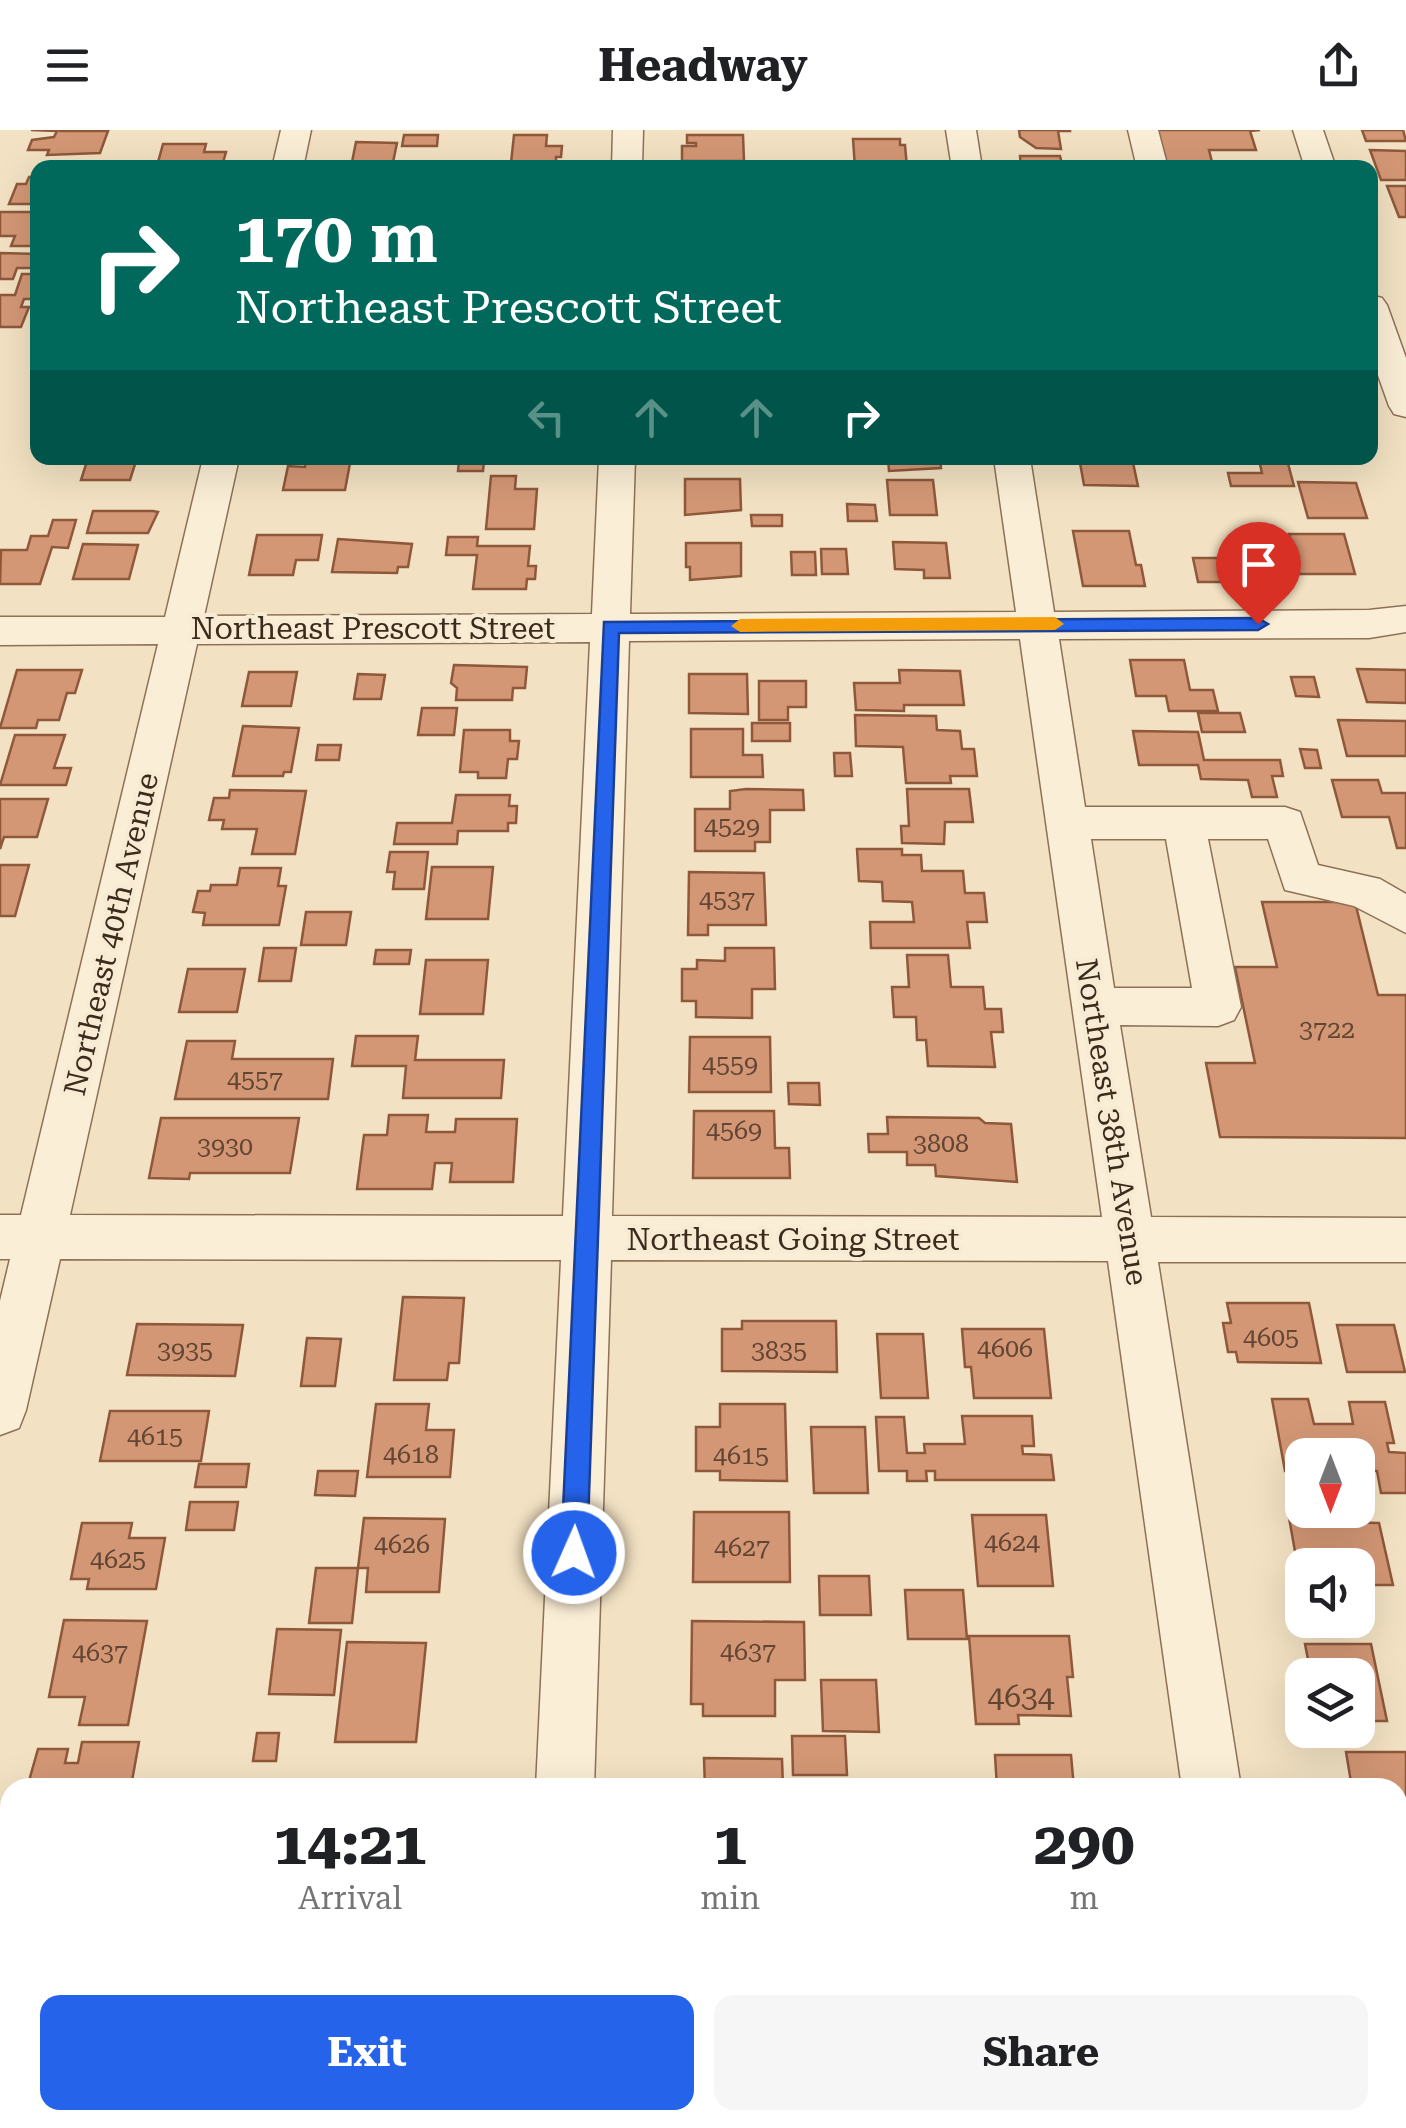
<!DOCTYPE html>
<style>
:root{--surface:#fff;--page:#f6f6f6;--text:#202124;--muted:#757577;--accent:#2563eb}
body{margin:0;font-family:"Roboto Serif",serif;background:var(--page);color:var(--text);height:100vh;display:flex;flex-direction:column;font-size:38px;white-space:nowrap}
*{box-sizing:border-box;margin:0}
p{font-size:32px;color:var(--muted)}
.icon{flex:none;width:55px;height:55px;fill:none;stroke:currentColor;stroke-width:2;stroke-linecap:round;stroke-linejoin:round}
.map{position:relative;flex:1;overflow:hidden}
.sheet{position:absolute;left:0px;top:1648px;width:1408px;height:352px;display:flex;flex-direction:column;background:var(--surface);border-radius:30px 30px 0 0;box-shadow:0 10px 40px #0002}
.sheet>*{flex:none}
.guide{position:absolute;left:30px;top:30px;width:1348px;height:305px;border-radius:20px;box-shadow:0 10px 40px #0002;background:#00695c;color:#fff;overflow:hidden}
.needle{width:65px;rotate:180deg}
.fabs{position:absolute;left:1285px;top:1308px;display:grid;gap:20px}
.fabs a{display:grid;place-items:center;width:90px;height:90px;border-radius:20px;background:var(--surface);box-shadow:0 10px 40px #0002;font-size:50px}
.pin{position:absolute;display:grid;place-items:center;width:85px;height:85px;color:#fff;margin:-102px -42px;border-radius:50% 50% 50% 0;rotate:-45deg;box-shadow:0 0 10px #0007}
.pin .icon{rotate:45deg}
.me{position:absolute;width:110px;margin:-55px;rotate:2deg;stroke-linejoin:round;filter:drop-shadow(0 0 8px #0008)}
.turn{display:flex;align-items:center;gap:35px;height:210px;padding:0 40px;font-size:45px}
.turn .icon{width:130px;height:130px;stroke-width:2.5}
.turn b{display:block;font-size:70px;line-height:85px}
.lanes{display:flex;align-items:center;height:95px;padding:0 40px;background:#0003;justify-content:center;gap:50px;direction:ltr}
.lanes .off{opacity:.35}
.eta{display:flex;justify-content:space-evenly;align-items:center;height:170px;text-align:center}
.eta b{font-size:60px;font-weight:700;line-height:70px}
.cta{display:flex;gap:20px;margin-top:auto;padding:20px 40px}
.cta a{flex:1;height:115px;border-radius:20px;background:var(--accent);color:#fff;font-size:40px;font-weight:700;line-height:115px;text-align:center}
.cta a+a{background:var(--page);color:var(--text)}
header{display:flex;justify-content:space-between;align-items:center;height:130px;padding:0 40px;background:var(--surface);font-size:45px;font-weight:700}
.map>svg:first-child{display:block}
.building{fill:#d39775;stroke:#8f583b;stroke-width:2.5}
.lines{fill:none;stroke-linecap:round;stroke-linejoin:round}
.minor-casing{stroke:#8d7157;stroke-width:3}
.minor{fill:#fbeed6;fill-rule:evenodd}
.route{fill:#2563eb;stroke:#184099;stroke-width:2.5}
.slow{fill:#f59e0b}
.labels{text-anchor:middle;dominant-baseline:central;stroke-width:8;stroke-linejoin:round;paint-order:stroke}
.number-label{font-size:25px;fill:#624533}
.street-label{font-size:30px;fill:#3c2a1d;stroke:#f8ebd3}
.near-number-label{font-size:30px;fill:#624533}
</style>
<header><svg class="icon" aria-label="menu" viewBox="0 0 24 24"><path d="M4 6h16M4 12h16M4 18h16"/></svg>Headway<svg class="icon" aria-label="share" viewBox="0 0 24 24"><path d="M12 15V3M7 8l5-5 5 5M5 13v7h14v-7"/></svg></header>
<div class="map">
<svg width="1406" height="1998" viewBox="0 0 1406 1998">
<rect width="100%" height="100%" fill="#f2e1c2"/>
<path class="building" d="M 60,0 L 60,1 L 108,1 L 100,23 L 47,25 L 49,20 L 28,20 L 32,10 L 54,7 L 57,1 L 31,0 Z
M 1019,0 L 1070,0 L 1070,1 L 1058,1 L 1061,19 L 1036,18 L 1020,7 Z
M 1146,0 L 1260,0 L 1250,1 L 1256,20 L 1209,20 L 1212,32 L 1272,33 L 1274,38 L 1155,38 Z
M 1362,0 L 1403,0 L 1406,11 L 1366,11 Z
M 404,5 L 438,5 L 437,16 L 402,16 Z
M 514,5 L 547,5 L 546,16 L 562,16 L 561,27 L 556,27 L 556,33 L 511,33 Z
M 687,5 L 743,5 L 744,31 L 682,31 L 682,16 L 696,16 L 696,13 L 687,13 Z
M 853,9 L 900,9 L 900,15 L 905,15 L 907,38 L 855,38 Z
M 356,12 L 397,13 L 392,37 L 351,37 Z
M 163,14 L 206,14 L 204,22 L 226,22 L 222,36 L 157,36 Z
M 1370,20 L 1406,21 L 1406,50 L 1381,50 Z
M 1020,26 L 1060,26 L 1063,38 L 1021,38 Z
M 29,47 L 38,47 L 38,74 L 9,74 L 17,54 L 26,54 Z
M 1387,56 L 1406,56 L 1406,87 L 1399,87 Z
M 0,82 L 38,82 L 38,116 L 11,116 L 15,106 L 0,106 Z
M 0,123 L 38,124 L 38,138 L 17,138 L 13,149 L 0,149 Z
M 22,144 L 38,144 L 38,169 L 24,169 L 21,177 L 29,177 L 21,197 L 0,197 L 0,165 L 15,165 Z
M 88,328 L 137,328 L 130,350 L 81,350 Z
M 306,328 L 351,328 L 345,360 L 283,360 L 288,336 L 305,337 Z
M 888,328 L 940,328 L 941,338 L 889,341 Z
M 1087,328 L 1132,328 L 1138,356 L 1084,355 L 1080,333 L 1089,333 Z
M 1259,330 L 1287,330 L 1294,356 L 1231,356 L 1228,343 L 1262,343 Z
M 459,331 L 484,331 L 483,341 L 458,341 Z
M 491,346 L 516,346 L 515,359 L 537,359 L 534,399 L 486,399 Z
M 685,349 L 740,349 L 741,380 L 685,385 Z
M 887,350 L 933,350 L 937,385 L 890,385 Z
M 1298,352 L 1356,353 L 1367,388 L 1308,388 Z
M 847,374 L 875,375 L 877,391 L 848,391 Z
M 93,381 L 153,381 L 158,382 L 148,403 L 87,403 Z
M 751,385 L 782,385 L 782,396 L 752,396 Z
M 53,390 L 76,390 L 68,418 L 52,417 L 40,454 L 0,454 L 1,420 L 27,420 L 31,406 L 48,406 Z
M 1073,401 L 1129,401 L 1136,435 L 1141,435 L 1145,456 L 1083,456 Z
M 1289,404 L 1344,404 L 1355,444 L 1257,444 L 1251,440 L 1246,420 L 1293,420 Z
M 257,405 L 322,405 L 318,430 L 296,430 L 293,445 L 249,445 Z
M 448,407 L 478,407 L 477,416 L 530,416 L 528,436 L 536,436 L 535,449 L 527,449 L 526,459 L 473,459 L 477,425 L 446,425 Z
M 338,409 L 412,414 L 408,437 L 398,437 L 397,443 L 332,442 Z
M 893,412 L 946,413 L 950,448 L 924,448 L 924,440 L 895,439 Z
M 686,413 L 741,413 L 741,446 L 690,450 L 690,437 L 686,437 Z
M 83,414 L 138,415 L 129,449 L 73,449 Z
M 821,419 L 846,419 L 848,444 L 822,444 Z
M 791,422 L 815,422 L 816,445 L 792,445 Z
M 1193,428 L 1228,428 L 1233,452 L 1198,452 Z
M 1130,530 L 1184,530 L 1190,560 L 1213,560 L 1218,581 L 1169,581 L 1166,566 L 1136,566 Z
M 454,535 L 527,537 L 525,558 L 513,558 L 512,570 L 456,570 L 457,558 L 451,553 Z
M 1357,539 L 1406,540 L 1406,573 L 1367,572 Z
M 17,540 L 82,540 L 75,563 L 67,563 L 59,590 L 38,590 L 36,598 L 0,598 Z
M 899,540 L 960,541 L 964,575 L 904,575 L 904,581 L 856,580 L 854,553 L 900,553 Z
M 249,542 L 297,542 L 291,576 L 242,576 Z
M 358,544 L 385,545 L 381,569 L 354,569 Z
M 689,544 L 747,544 L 748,584 L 689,583 Z
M 1291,547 L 1314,547 L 1319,567 L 1296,566 Z
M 759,551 L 806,551 L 806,577 L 788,577 L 788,590 L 759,590 Z
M 422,578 L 457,578 L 454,605 L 418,605 Z
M 1198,583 L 1240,583 L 1245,602 L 1202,602 Z
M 855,585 L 936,586 L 937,600 L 960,601 L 962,619 L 974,619 L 977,646 L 950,646 L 951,653 L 906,653 L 903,617 L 856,616 Z
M 1338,590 L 1406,591 L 1406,626 L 1347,626 Z
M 752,593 L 790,593 L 790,611 L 752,611 Z
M 243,596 L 299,598 L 291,642 L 284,642 L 283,646 L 233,646 Z
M 691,599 L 743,599 L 743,625 L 762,625 L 763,647 L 691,647 Z
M 464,600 L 510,600 L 510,611 L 519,611 L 517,629 L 508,629 L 506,648 L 478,648 L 478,642 L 460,642 Z
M 1133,601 L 1198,602 L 1204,630 L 1280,630 L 1283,646 L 1272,646 L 1277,667 L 1252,667 L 1248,650 L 1201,649 L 1198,635 L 1139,635 Z
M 15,605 L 65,605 L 54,638 L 71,638 L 66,655 L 0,655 Z
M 318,615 L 341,615 L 339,630 L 316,630 Z
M 1300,619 L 1317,620 L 1321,638 L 1305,638 Z
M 834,623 L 850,623 L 852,646 L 835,646 Z
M 1332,650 L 1378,650 L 1382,663 L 1406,663 L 1406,718 L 1397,718 L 1389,687 L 1342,687 Z
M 746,659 L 803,660 L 804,680 L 770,680 L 770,712 L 755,712 L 755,721 L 695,721 L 695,679 L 730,679 L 730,661 Z
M 907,659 L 969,659 L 973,692 L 945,692 L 944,714 L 902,713 L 901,696 L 909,696 Z
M 230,660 L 306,661 L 295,724 L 252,724 L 257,699 L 222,699 L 224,690 L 209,690 L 214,668 L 229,668 Z
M 456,665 L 510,665 L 509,676 L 517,676 L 516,693 L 508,693 L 508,701 L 458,701 L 457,714 L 394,714 L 397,693 L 452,693 Z
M 0,669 L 48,669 L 37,707 L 4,707 L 0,719 Z
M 857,719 L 902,719 L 902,725 L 921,725 L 922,741 L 963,741 L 965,763 L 984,763 L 987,792 L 967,792 L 970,818 L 871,818 L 870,792 L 914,792 L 912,772 L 883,771 L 882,752 L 859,751 Z
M 390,722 L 428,722 L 424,759 L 393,759 L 395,742 L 387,742 Z
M 0,735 L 29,735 L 15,786 L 0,786 Z
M 432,737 L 493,737 L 488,789 L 426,789 Z
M 240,738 L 281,738 L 278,756 L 286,756 L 279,795 L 203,795 L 205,783 L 193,782 L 198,761 L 210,761 L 211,755 L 237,755 Z
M 689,742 L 764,743 L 766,795 L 708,795 L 708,805 L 688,805 Z
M 1262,772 L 1355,772 L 1378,865 L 1406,865 L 1406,1008 L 1220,1007 L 1206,933 L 1255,933 L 1235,837 L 1277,837 Z
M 306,782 L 351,782 L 346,815 L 301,815 Z
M 264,818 L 296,818 L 291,851 L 259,851 Z
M 725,818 L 774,818 L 775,859 L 752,859 L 752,888 L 696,887 L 696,871 L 682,871 L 682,839 L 697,839 L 697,830 L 725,831 Z
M 376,820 L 411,820 L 409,834 L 374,834 Z
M 907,825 L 948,825 L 951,857 L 983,857 L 985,879 L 1001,879 L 1003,902 L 991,902 L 995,937 L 928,936 L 926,910 L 917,910 L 916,887 L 894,887 L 892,857 L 909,857 Z
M 426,830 L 488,830 L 483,884 L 420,884 Z
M 188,839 L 245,839 L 237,882 L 179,882 Z
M 356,906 L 418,906 L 415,930 L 504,930 L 501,968 L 403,968 L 406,936 L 352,936 Z
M 690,907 L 770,907 L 771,962 L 689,962 Z
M 187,911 L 235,911 L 232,929 L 333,929 L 328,969 L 175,969 Z
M 788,953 L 819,953 L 820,975 L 789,974 Z
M 694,981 L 774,981 L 775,1018 L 789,1018 L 790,1048 L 693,1048 Z
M 389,985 L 428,985 L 426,1002 L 455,1002 L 456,989 L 517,989 L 513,1052 L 450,1052 L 452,1033 L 435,1033 L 432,1059 L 357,1059 L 364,1005 L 387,1005 Z
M 887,987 L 979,988 L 985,993 L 1011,994 L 1017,1052 L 936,1046 L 935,1035 L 907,1035 L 907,1022 L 869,1022 L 868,1004 L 888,1004 Z
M 161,988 L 299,988 L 290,1043 L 190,1043 L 189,1049 L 149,1048 Z
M 403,1167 L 464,1168 L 459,1233 L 449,1233 L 447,1250 L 394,1250 Z
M 1227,1173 L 1309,1173 L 1321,1233 L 1238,1232 L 1236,1222 L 1228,1222 L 1223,1193 L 1231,1193 Z
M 742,1191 L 836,1191 L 837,1242 L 722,1241 L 722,1199 L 742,1199 Z
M 137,1194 L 243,1195 L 235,1246 L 127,1245 Z
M 1337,1195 L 1394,1195 L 1405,1242 L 1347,1242 Z
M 962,1199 L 1044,1199 L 1051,1268 L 974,1268 L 971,1237 L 965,1237 Z
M 877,1204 L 923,1204 L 928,1268 L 881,1268 Z
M 307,1208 L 341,1209 L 335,1256 L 301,1256 Z
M 1272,1269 L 1308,1269 L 1314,1294 L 1353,1294 L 1349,1272 L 1385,1272 L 1394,1313 L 1387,1313 L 1389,1322 L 1406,1323 L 1406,1363 L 1381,1363 L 1377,1341 L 1358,1341 L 1358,1325 L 1302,1325 L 1302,1341 L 1285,1341 Z
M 376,1274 L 429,1274 L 426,1300 L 454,1300 L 450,1347 L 367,1347 Z
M 720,1274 L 785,1274 L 787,1351 L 720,1350 L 720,1341 L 696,1341 L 696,1297 L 720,1297 Z
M 110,1281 L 209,1281 L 201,1331 L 100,1331 Z
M 962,1286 L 1032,1286 L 1034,1316 L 1022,1316 L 1023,1324 L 1051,1325 L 1054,1350 L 935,1350 L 935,1341 L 926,1341 L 927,1351 L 907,1351 L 907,1341 L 879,1341 L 876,1287 L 904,1287 L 907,1323 L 925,1323 L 924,1314 L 965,1314 Z
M 811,1297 L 865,1297 L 868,1363 L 814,1363 Z
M 199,1334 L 249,1334 L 246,1357 L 195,1357 Z
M 318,1341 L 358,1341 L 355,1366 L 315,1365 Z
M 190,1372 L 238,1372 L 234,1400 L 186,1400 Z
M 694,1382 L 789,1382 L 790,1452 L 693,1452 Z
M 1288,1382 L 1324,1382 L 1325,1392 L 1379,1393 L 1393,1455 L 1358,1455 L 1358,1435 L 1302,1435 L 1301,1455 Z
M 972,1385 L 1046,1385 L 1053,1456 L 978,1456 Z
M 364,1388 L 445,1389 L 439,1462 L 366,1462 L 368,1438 L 358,1438 Z
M 82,1393 L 132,1393 L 129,1408 L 165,1408 L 156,1459 L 87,1459 L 89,1449 L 71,1449 Z
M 316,1438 L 358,1438 L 352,1493 L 309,1493 Z
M 819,1446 L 869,1446 L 871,1485 L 820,1485 Z
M 905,1460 L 963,1460 L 967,1509 L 908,1509 Z
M 64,1490 L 147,1491 L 128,1595 L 79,1595 L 85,1567 L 49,1567 Z
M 692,1491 L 804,1492 L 805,1550 L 775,1550 L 775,1586 L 703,1586 L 703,1574 L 691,1574 Z
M 277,1499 L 341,1500 L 334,1565 L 269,1564 Z
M 969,1506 L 1069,1506 L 1073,1547 L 1067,1547 L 1071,1586 L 1018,1585 L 1019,1594 L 976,1594 Z
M 347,1512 L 426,1513 L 416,1612 L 335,1612 Z
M 1305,1514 L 1371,1514 L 1387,1591 L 1358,1591 L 1358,1545 L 1311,1545 Z
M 821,1550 L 876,1550 L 879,1602 L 823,1601 Z
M 257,1603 L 279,1603 L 276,1631 L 253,1631 Z
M 792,1606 L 845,1606 L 847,1645 L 793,1645 Z
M 82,1612 L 139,1612 L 132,1651 L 115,1651 L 114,1658 L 27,1658 L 38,1619 L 68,1619 L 65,1633 L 78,1633 Z
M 1346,1622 L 1406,1622 L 1406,1723 L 1398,1723 L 1398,1658 L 1352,1658 Z
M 995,1625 L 1071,1625 L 1074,1658 L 997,1658 Z
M 704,1628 L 782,1629 L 783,1658 L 705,1658 Z
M 1398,1781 L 1406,1781 L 1406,1871 L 1402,1852 L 1398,1852 Z
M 10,1822 L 10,1912 L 0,1911 L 0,1835 Z
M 0,1969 L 10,1969 L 10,1990 L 57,1990 L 56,1998 L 0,1998 Z
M 241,1990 L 283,1990 L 282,1998 L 240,1997 Z
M 316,1990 L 398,1990 L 397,1998 L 315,1998 Z
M 686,1990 L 824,1990 L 824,1998 L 686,1998 Z
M 1023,1990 L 1111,1990 L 1111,1998 L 1024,1998 Z"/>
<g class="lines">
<defs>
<path id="minor" d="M 281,0 L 311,0 L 303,38 L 272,38 Z
M 613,0 L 643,0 L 642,38 L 612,38 Z
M 946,0 L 976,0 L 982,38 L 952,38 Z
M 1128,0 L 1158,0 L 1168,38 L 1137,38 Z
M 1293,0 L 1323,0 L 1336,38 L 1305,38 Z
M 1370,165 L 1382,168 L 1387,175 L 1406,228 L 1406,287 L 1394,284 L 1389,276 L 1370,223 Z
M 203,328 L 239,328 L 204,486 L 592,484 L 599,328 L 635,328 L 630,484 L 1016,482 L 994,328 L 1030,328 L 1054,482 L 1369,480 L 1406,476 L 1406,502 L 1369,508 L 1059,509 L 1085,677 L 1285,677 L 1300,682 L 1318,735 L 1380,749 L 1406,764 L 1406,803 L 1354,776 L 1285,760 L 1268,709 L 1208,709 L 1241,877 L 1234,890 L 1218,896 L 1120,895 L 1151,1087 L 1406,1088 L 1406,1132 L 1158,1132 L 1241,1658 L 1182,1658 L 1108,1131 L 611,1130 L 594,1658 L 536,1658 L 561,1130 L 60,1129 L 26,1280 L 19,1298 L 0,1305 L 0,1171 L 10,1129 L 0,1129 L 0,1085 L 21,1085 L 158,514 L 0,515 L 0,487 L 165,487 ZM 1020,509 L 1102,1087 L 612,1086 L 629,511 ZM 590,512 L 563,1086 L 70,1085 L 197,514 ZM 1091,709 L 1166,709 L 1192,858 L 1114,858 Z
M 520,1990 L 584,1990 L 583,1998 L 519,1998 Z
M 1231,1990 L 1295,1990 L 1296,1998 L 1232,1998 Z"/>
</defs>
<use href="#minor" class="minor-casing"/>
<use href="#minor" class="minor"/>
</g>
<path class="route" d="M 1258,488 L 1268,494 L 1258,500 L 619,503 L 587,1423 L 584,1432 L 574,1436 L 565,1432 L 561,1423 L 604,492 Z"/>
<path class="slow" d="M 1055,487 L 1064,494 L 1055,500 L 740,502 L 731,496 L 740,489 Z"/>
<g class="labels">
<g class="number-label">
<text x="732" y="696">4529</text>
<text x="727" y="769">4537</text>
<text x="1327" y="899">3722</text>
<text x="730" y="934">4559</text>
<text x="255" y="949">4557</text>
<text x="734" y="1000">4569</text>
<text x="941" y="1013">3808</text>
<text x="225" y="1016">3930</text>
<text x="1271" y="1207">4605</text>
<text x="1005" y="1218">4606</text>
<text x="185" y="1220">3935</text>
<text x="779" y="1220">3835</text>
<text x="155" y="1306">4615</text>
<text x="411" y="1324">4618</text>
<text x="741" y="1325">4615</text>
<text x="1012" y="1412">4624</text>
<text x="402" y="1414">4626</text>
<text x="742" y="1417">4627</text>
<text x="118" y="1429">4625</text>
<text x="748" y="1521">4637</text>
<text x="100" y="1522">4637</text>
</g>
<g class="street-label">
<text x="373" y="498">Northeast Prescott Street</text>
<text transform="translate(111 804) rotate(-77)">Northeast 40th Avenue</text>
<text transform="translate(1112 992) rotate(81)">Northeast 38th Avenue</text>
<text x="793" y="1109">Northeast Going Street</text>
</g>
<g class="near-number-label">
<text x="1021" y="1566">4634</text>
</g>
</g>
</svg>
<div class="fabs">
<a><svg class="needle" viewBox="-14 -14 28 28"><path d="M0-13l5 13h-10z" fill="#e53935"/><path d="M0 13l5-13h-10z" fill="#757577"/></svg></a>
<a><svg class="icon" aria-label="sound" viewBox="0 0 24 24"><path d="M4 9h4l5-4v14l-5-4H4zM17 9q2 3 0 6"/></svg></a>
<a><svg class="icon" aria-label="layers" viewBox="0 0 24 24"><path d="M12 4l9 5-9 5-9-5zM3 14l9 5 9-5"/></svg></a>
</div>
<div class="pin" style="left:1258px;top:494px;background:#d93025"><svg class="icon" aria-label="arrive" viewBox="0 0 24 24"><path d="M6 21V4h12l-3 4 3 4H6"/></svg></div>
<svg class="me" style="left:574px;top:1423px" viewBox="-20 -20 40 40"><circle r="17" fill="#2563eb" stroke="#fff" stroke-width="3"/><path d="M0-11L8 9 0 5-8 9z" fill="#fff"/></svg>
<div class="guide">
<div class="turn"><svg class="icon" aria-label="right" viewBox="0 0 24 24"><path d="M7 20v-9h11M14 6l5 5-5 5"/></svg><div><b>170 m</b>Northeast Prescott Street</div></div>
<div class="lanes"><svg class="icon off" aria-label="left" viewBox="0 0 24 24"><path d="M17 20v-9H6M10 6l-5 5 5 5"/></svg><svg class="icon off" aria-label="ahead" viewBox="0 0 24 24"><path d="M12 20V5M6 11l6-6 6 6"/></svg><svg class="icon off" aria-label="ahead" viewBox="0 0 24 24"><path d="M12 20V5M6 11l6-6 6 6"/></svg><svg class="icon" aria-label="right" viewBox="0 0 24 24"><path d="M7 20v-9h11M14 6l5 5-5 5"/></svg></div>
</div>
<section class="sheet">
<div class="eta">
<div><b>14:21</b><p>Arrival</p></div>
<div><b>1</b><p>min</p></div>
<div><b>290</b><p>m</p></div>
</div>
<div class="cta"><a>Exit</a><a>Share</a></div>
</section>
</div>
